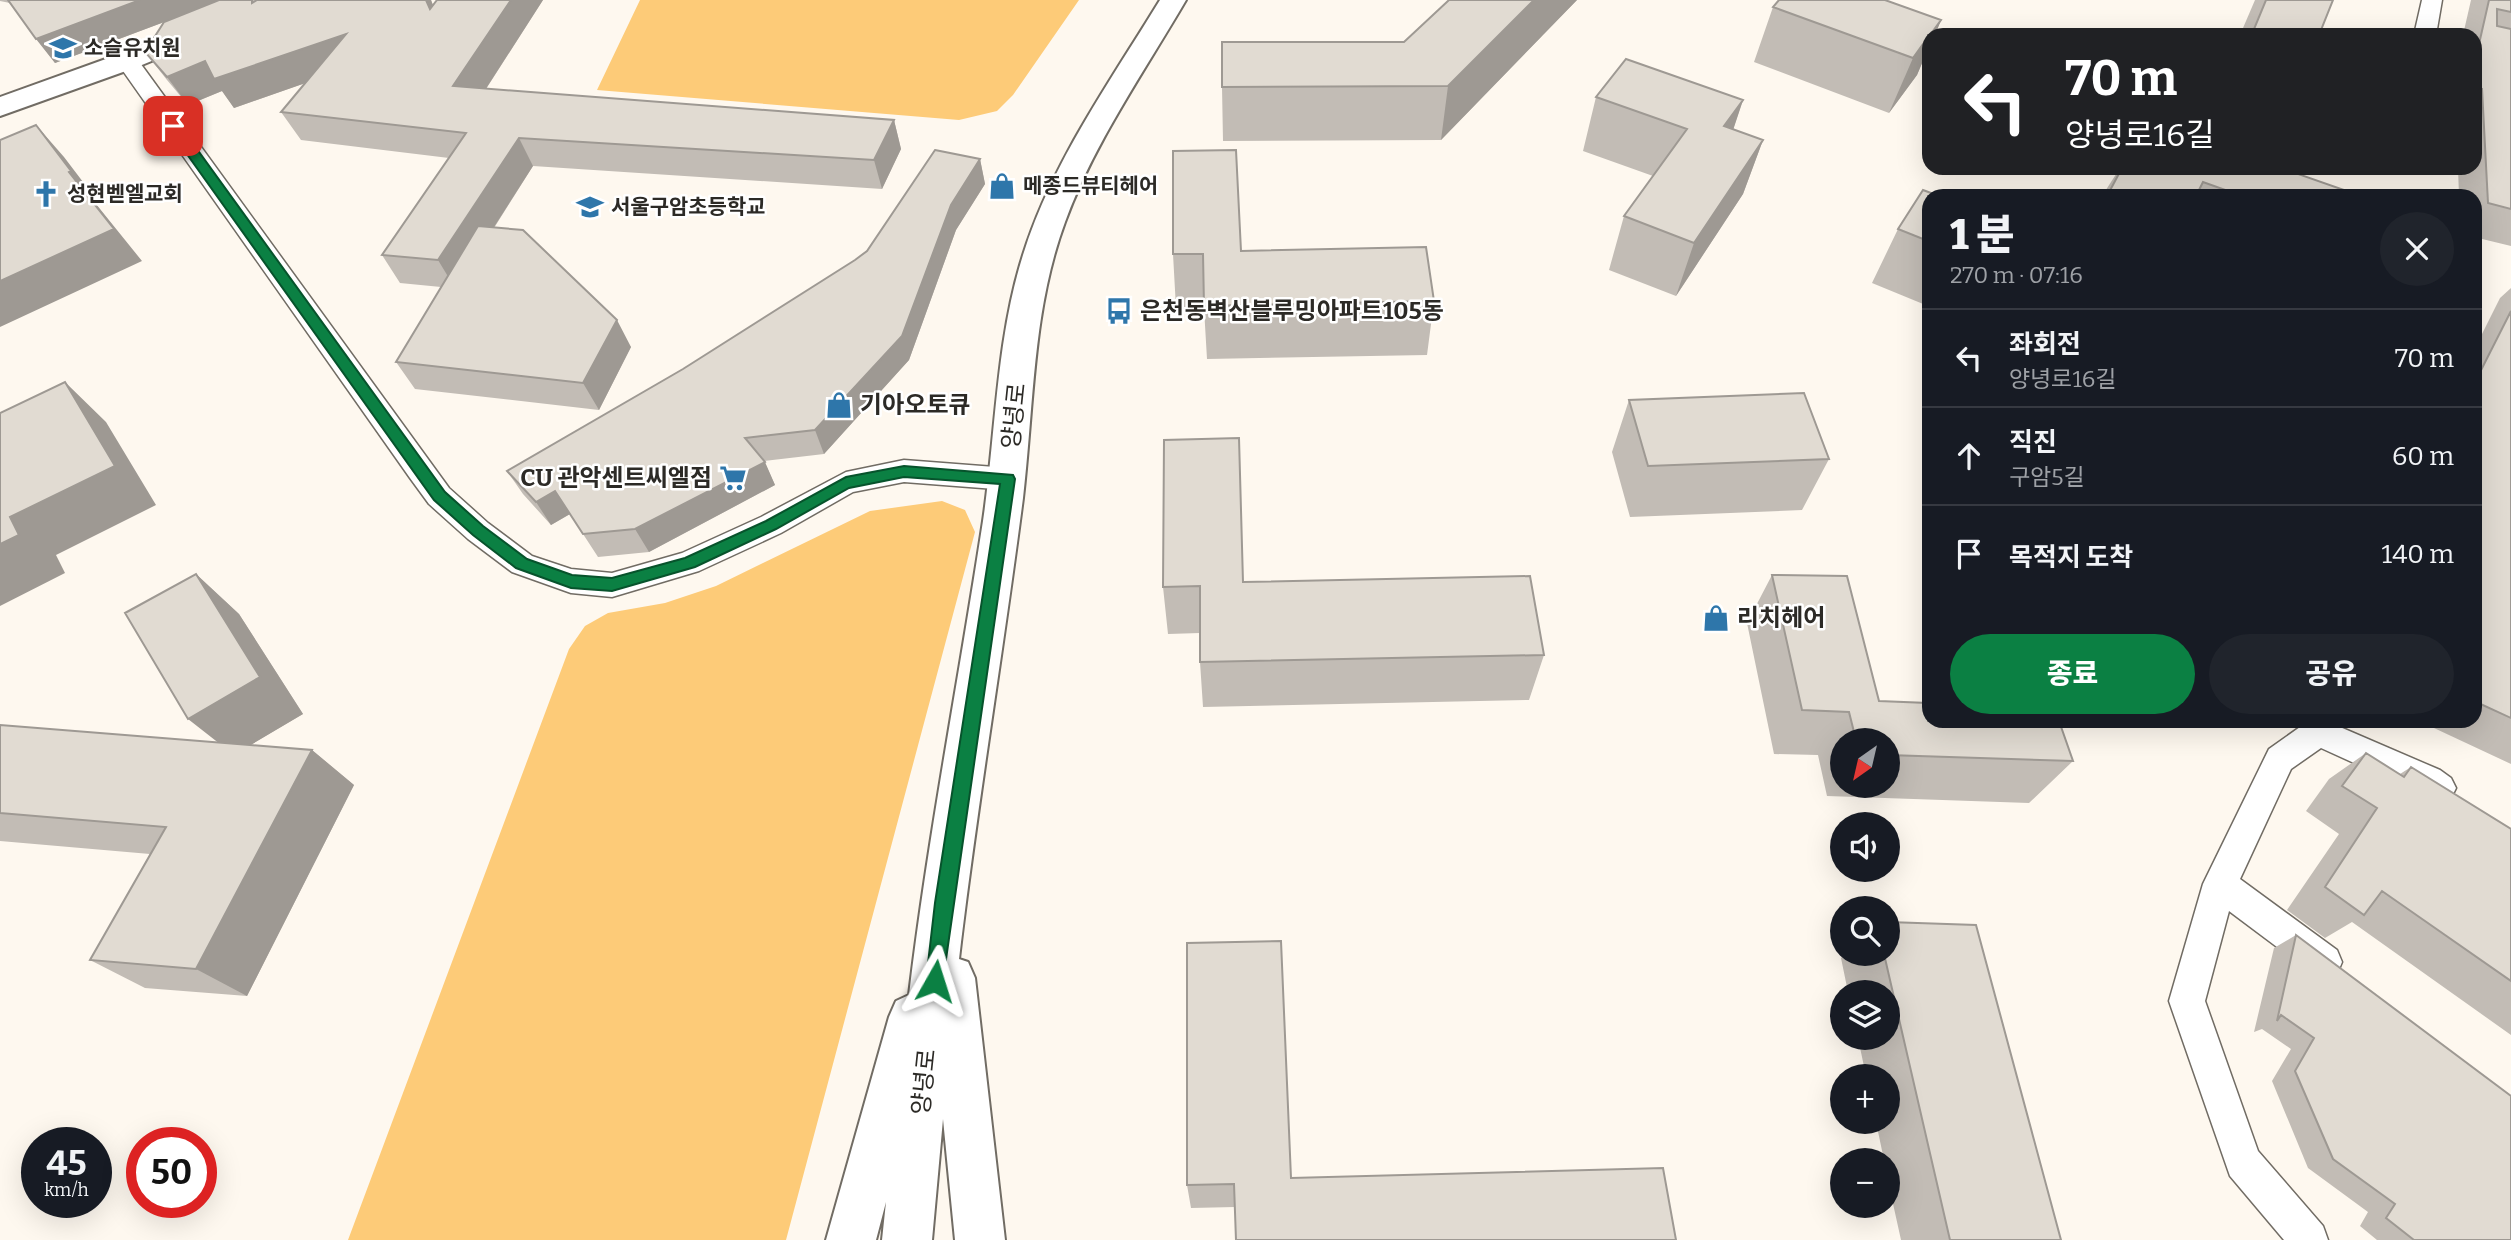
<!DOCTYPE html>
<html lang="ko">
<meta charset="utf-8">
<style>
:root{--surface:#171b24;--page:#20242c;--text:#f1f3f6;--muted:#9ea1a6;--line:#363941;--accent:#0b8043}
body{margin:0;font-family:Bitter,"Noto Sans KR",serif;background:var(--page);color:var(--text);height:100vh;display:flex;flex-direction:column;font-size:26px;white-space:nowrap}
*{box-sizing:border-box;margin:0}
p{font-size:23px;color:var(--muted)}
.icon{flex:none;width:38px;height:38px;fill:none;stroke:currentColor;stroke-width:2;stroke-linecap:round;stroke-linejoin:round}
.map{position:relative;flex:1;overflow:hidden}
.side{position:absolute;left:1922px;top:189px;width:560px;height:539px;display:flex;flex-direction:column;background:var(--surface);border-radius:21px;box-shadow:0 7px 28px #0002}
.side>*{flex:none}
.banner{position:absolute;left:1922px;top:28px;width:560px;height:147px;border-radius:21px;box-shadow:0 7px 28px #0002;background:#202124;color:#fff;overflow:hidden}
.needle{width:46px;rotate:214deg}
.fabs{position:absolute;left:1830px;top:728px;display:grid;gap:14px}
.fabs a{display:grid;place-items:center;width:70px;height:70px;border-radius:50%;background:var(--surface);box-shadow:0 7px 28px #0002;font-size:35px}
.speed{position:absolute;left:21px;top:1127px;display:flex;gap:14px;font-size:35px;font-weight:700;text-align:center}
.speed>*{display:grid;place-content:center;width:91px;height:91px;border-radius:50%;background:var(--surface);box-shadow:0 7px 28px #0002;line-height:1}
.speed small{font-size:18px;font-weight:400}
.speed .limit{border:10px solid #d22;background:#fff;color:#111}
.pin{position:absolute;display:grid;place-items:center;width:60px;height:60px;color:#fff;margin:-30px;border-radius:14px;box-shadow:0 4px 10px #0006}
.me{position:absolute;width:77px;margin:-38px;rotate:6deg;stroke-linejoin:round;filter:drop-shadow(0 0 5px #0008)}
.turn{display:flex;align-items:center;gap:24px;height:147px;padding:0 28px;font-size:32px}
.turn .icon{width:91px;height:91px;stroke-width:2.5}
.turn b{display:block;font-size:49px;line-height:60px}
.round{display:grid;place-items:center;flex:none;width:74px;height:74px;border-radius:37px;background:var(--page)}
.head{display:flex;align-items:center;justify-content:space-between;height:119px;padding:0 28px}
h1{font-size:42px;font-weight:800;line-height:52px}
.primary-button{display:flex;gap:14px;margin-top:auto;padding:14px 28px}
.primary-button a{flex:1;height:80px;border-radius:42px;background:var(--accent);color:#fff;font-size:28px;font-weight:800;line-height:80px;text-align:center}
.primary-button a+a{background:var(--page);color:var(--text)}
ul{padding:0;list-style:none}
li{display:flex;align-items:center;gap:21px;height:98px;padding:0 28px;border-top:2px solid var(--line)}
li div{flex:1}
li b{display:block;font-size:26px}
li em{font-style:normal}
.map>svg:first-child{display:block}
.green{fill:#fdcb78}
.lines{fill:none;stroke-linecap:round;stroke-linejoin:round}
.service-casing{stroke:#716c64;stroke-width:3}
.minor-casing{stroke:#716c64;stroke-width:4}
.secondary-casing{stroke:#716c64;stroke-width:4}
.service{fill:#fff;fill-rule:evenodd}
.minor{fill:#fff;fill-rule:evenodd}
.secondary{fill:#fff;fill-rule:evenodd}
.wall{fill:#c2bcb5;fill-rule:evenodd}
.shaded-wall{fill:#9e9993}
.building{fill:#e1dbd2;stroke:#9e9993;stroke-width:2}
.route{fill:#0b8043;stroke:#07532c;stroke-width:2}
.labels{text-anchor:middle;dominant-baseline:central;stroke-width:5;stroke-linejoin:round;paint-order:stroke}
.far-poi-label{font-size:21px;font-weight:bold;fill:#2c2a26;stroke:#fff;text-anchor:start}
.poi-label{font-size:24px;font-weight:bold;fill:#2c2a26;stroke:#fff;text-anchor:start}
.street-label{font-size:24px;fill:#2c2a26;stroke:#fff}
</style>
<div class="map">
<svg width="2511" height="1240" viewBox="0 0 2511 1240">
<rect width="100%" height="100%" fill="#fef8ef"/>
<path class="green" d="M 640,0 L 1079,0 L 1013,95 L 997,111 L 959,120 L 597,90 Z
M 942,501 L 965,510 L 975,532 L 786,1240 L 348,1240 L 569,649 L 585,626 L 608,613 L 665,603 L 716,586 L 870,511 Z"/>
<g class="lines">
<defs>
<path id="service" d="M 2422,0 L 2442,0 L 2436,35 L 2414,35 Z
M 127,55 L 135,56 L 449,488 L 488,523 L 532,556 L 571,569 L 612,573 L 682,553 L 761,517 L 846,472 L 904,460 L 1008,468 L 1018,471 L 1022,479 L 1018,487 L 1008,490 L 904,482 L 853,492 L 781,533 L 699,571 L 612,597 L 571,593 L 512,572 L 468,539 L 429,504 L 410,478 L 116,61 L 119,56 Z
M 2326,721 L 2440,770 L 2451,778 L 2456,788 L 2451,798 L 2440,802 L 2321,748 L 2291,769 L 2240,879 L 2337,950 L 2342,962 L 2337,974 L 2325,979 L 2313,974 L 2229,911 L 2205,1001 L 2258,1151 L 2323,1226 L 2328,1240 L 2284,1240 L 2230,1176 L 2169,1001 L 2203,884 L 2269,749 L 2307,722 Z"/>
<path id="minor" d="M 253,0 L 290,0 L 286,6 L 137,67 L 0,116 L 0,97 L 117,55 Z"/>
<path id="secondary" d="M 1160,0 L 1186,0 C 1144,72 1094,143 1065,222 C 1032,311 1034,405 1023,498 C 1004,646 979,794 961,942 L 959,959 L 968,962 L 975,978 L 1005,1240 L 955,1240 L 943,1119 L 932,1240 L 882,1240 L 886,1202 L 876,1240 L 826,1240 L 889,1017 L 896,1001 L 909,995 C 928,836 959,679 983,521 C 996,433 996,340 1023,255 C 1052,162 1110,82 1160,0 Z"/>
</defs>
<use href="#service" class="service-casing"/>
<use href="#minor" class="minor-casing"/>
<use href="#secondary" class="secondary-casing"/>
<use href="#service" class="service"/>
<use href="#minor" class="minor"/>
<use href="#secondary" class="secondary"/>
</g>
<path class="wall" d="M 0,0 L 431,0 L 433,5 L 437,0 L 543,0 L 486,89 L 894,120 L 901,149 L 882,189 L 533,166 L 494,228 L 631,347 L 599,410 L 415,389 L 396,362 L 441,287 L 400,283 L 382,255 L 449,158 L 301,140 L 281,112 L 305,83 L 234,108 L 222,91 L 188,105 L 167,80 L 145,52 L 164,22 L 55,63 L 10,3 L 0,1 Z
M 1449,0 L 1577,0 L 1441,140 L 1223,141 L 1222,87 L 1404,42 Z
M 2255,0 L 2333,0 L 2319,35 L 2240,35 Z
M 2471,0 L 2511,0 L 2511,246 L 2474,237 L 2474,196 L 2459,196 L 2458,168 L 2474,168 L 2474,35 L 2463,35 Z
M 1773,7 L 1941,20 L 1935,35 L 1928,35 L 1928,49 L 1917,75 L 1889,113 L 1754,62 Z
M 1596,97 L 1743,100 L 1733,130 L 1763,140 L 1743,194 L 1676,296 L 1609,270 L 1624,216 L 1653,176 L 1583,151 Z
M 980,159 L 985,184 L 956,230 L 909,360 L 824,454 L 764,461 L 775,485 L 649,552 L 598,557 L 570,514 L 551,525 L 523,494 L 507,471 L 683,369 L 855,260 Z
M 2120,168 L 2281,168 L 2361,196 L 2102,196 Z
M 1928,196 L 1928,306 L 1872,283 L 1898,229 Z
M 1241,251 L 1434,301 L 1427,355 L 1207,359 L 1204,308 L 1176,308 L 1173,254 Z
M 2511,288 L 2511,764 L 2419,721 L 2474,721 L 2474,350 L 2500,298 Z
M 1629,400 L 1829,459 L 1802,510 L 1630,517 L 1612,452 Z
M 196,574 L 239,614 L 303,714 L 250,745 L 312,750 L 354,785 L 247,996 L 145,988 L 90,960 L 150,854 L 0,841 L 0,725 L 218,743 Z
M 1772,575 L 1879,701 L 2073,761 L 2029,803 L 1827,796 L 1818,755 L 1774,754 L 1747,623 ZM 1843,740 L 1888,740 L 1888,786 L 1843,786 Z
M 1243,582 L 1544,655 L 1529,700 L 1203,707 L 1200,662 L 1200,633 L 1168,634 L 1163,587 Z
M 2366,753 L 2400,774 L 2411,767 L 2511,829 L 2511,1035 L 2352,922 L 2325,938 L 2287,910 L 2339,834 L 2306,811 L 2329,779 Z
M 2296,935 L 2511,1240 L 2377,1240 L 2360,1226 L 2368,1212 L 2308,1168 L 2272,1081 L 2291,1049 L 2262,1029 L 2254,1032 L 2274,948 Z
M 1845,954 L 1888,954 L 2061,1240 L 1901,1240 L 1888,1181 L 1888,1160 L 1884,1160 L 1876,1122 L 1888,1122 L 1888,1076 L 1866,1076 L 1858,1038 L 1888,1038 L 1888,992 L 1848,992 L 1841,958 Z
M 1291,1178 L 1235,1207 L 1191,1208 L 1187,1185 Z"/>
<path class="shaded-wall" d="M 140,0 L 246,0 L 199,9 L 55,63 L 36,39 Z
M 426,0 L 431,0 L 445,38 L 430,9 Z
M 511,0 L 543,0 L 469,115 L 453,86 Z
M 1534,0 L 1577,0 L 1441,140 L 1448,86 Z
M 1941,20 L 1935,35 L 1930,35 Z
M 346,34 L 363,63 L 234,108 L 222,91 L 188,105 L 167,77 L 205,61 Z
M 1928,37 L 1928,49 L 1917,75 L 1889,113 L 1913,58 Z
M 1743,100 L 1725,154 L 1724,126 Z
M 894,120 L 901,149 L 882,189 L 874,160 Z
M 36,125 L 64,157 L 99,203 L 96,204 L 142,261 L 0,327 L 0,281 L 69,172 Z
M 519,138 L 533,166 L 455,288 L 438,260 Z
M 1763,140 L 1743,194 L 1676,296 L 1694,243 Z
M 980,159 L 985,184 L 956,230 L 909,360 L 824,454 L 815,430 L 951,205 Z
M 617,320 L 631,347 L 599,410 L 583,383 Z
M 65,382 L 106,422 L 156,505 L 56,555 L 65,573 L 0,606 L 0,544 Z
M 765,462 L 775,485 L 649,552 L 635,529 Z
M 555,491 L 570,514 L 551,525 L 536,502 Z
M 196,574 L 239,614 L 303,714 L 234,755 L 188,719 Z
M 312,750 L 354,785 L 247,996 L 196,969 Z"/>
<path class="building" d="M 8,0 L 140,0 L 36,39 Z
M 219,0 L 252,0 L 252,3 L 257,0 L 426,0 L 430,9 L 437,0 L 511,0 L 453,86 L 894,120 L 874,160 L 519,138 L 438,260 L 382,255 L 466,133 L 281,112 L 346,34 L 214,79 L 205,61 L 167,77 L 145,52 L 164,22 Z
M 1449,0 L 1534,0 L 1448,86 L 1222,87 L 1222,42 L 1404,42 Z
M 1779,0 L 1885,0 L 1941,20 L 1930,35 L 1928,35 L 1928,37 L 1913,58 L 1773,7 Z
M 2266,0 L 2333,0 L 2319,35 L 2273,35 L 2254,29 Z
M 2489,0 L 2511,0 L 2511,12 L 2497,9 L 2497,26 L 2511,29 L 2511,209 L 2488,203 L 2482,89 L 2474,88 L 2474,66 Z
M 1626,59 L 1743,100 L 1724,126 L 1763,140 L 1694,243 L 1624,216 L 1687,129 L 1596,97 Z
M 36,125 L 71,171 L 69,172 L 114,229 L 0,281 L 0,140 Z
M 935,150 L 980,159 L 951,205 L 902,336 L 815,430 L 745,438 L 765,462 L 635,529 L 583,534 L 555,491 L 536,502 L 507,471 L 683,369 L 855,260 L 867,251 Z
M 1236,150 L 1241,251 L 1426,247 L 1434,301 L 1204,306 L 1203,254 L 1173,254 L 1173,151 Z
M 2122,168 L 2281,168 L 2361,196 L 2242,196 L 2203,182 L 2196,196 L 2107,196 Z
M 1923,190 L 1939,196 L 1928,196 L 1928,241 L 1898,229 Z
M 478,226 L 523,230 L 617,320 L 583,383 L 396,362 Z
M 2511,311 L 2511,718 L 2474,701 L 2474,384 Z
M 65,382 L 115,466 L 10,517 L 19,535 L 0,544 L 0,413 Z
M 1804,393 L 1829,459 L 1648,466 L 1629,400 Z
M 1239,438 L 1243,582 L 1530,576 L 1544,655 L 1200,662 L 1200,586 L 1163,587 L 1164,440 Z
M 196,574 L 260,677 L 188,719 L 125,613 Z
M 1772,575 L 1847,576 L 1879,701 L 1928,703 L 1928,721 L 2059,721 L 2073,761 L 1888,755 L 1888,740 L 1856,740 L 1849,712 L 1802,710 Z
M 0,725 L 312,750 L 196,969 L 90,960 L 166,827 L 0,813 Z
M 2366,753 L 2404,777 L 2411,767 L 2511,829 L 2511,981 L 2382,891 L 2364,915 L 2325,887 L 2377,808 L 2342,786 Z
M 1888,922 L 1976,925 L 2061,1240 L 1950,1240 L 1884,954 L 1888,954 Z
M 2296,935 L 2511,1096 L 2511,1240 L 2414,1240 L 2386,1218 L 2395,1204 L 2333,1159 L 2295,1071 L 2314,1038 L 2281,1015 L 2277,1021 Z
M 1281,941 L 1291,1178 L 1663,1168 L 1676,1240 L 1236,1240 L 1234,1184 L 1187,1185 L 1187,943 Z"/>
<path class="route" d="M 173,122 L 178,123 L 445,492 L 483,526 L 527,559 L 572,575 L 612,578 L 685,558 L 766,521 L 846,477 L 904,466 L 1013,475 L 1015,479 L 942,987 L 935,990 L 928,987 L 926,981 L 935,903 L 1000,484 L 904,477 L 849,488 L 776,529 L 695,567 L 612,591 L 571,588 L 516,568 L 473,535 L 434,500 L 169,129 L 169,123 Z"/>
<defs>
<symbol id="school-bare" viewBox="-9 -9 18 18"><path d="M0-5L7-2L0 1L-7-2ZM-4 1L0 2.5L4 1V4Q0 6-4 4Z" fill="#2e76aa" stroke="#fff" stroke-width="2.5" paint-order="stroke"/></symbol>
<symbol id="shop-bare" viewBox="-9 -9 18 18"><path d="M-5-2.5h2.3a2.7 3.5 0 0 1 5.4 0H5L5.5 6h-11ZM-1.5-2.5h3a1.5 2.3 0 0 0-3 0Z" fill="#2e76aa" stroke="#fff" stroke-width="2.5" paint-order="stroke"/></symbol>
<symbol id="church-bare" viewBox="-9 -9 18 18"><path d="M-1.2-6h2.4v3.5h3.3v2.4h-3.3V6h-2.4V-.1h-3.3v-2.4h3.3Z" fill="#2e76aa" stroke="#fff" stroke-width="2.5" paint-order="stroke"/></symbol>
<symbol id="bus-bare" viewBox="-9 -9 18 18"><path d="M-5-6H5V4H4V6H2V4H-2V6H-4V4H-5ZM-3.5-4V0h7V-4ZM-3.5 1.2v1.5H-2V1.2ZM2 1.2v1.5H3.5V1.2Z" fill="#2e76aa" stroke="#fff" stroke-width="2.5" paint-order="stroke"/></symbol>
<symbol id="supermarket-bare" viewBox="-9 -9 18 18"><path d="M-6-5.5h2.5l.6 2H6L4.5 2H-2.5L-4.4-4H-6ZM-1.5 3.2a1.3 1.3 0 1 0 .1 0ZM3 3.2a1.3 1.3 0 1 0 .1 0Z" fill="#2e76aa" stroke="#fff" stroke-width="2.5" paint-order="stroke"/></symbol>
</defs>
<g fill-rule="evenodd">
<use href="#school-bare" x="44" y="29" width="38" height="38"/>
<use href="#shop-bare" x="983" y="167" width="38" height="38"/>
<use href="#church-bare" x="27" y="175" width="38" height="38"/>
<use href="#school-bare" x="571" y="188" width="38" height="38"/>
<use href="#bus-bare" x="1100" y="292" width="38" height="38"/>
<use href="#shop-bare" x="820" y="386" width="38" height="38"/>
<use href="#supermarket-bare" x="714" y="459" width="38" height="38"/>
<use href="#shop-bare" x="1697" y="599" width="38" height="38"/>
</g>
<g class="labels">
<g class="far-poi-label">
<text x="84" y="48">소슬유치원</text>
<text x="1023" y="186">메종드뷰티헤어</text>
<text x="67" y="194">성현벧엘교회</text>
<text x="611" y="207">서울구암초등학교</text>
</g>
<g class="poi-label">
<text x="1140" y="311">은천동벽산블루밍아파트105동</text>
<text x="860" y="405">기아오토큐</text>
<text x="712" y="478" text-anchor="end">CU 관악센트씨엘점</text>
<text x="1737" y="618">리치헤어</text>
</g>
<g class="street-label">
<text transform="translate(1014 416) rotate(-84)">양녕로</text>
<text transform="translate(924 1082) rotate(-84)">양녕로</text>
</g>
</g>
</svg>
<div class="fabs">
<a><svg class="needle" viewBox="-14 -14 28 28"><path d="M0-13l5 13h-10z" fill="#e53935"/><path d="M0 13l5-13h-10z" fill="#9ea1a6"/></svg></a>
<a><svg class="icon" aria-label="sound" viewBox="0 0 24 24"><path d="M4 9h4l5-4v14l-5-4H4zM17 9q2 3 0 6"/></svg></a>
<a><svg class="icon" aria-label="search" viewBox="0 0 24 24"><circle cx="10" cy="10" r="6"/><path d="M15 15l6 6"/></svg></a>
<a><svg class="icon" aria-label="layers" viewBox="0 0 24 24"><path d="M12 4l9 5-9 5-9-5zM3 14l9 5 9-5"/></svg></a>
<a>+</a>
<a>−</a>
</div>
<div class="speed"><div>45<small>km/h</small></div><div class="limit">50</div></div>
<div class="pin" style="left:173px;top:126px;background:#d93025"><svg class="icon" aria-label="arrive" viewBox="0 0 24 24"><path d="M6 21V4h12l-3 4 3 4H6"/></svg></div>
<svg class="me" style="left:935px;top:981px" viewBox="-20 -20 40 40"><path d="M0-17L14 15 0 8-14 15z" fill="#0b8043" stroke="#fff" stroke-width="4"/></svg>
<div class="banner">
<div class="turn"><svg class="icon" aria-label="left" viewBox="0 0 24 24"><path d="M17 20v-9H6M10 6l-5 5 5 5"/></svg><div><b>70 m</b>양녕로16길</div></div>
</div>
<section class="side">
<div class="head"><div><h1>1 분</h1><p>270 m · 07:16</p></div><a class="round"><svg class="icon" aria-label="close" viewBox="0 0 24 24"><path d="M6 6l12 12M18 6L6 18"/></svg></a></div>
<ul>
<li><svg class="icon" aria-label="left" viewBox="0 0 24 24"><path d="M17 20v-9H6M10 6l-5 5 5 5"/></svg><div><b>좌회전</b><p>양녕로16길</p></div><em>70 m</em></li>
<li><svg class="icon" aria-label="ahead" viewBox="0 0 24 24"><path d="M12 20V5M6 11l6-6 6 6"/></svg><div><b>직진</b><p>구암5길</p></div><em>60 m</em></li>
<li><svg class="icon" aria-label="arrive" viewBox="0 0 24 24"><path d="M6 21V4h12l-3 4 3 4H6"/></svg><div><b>목적지 도착</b></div><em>140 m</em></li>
</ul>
<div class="primary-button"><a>종료</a><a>공유</a></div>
</section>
</div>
